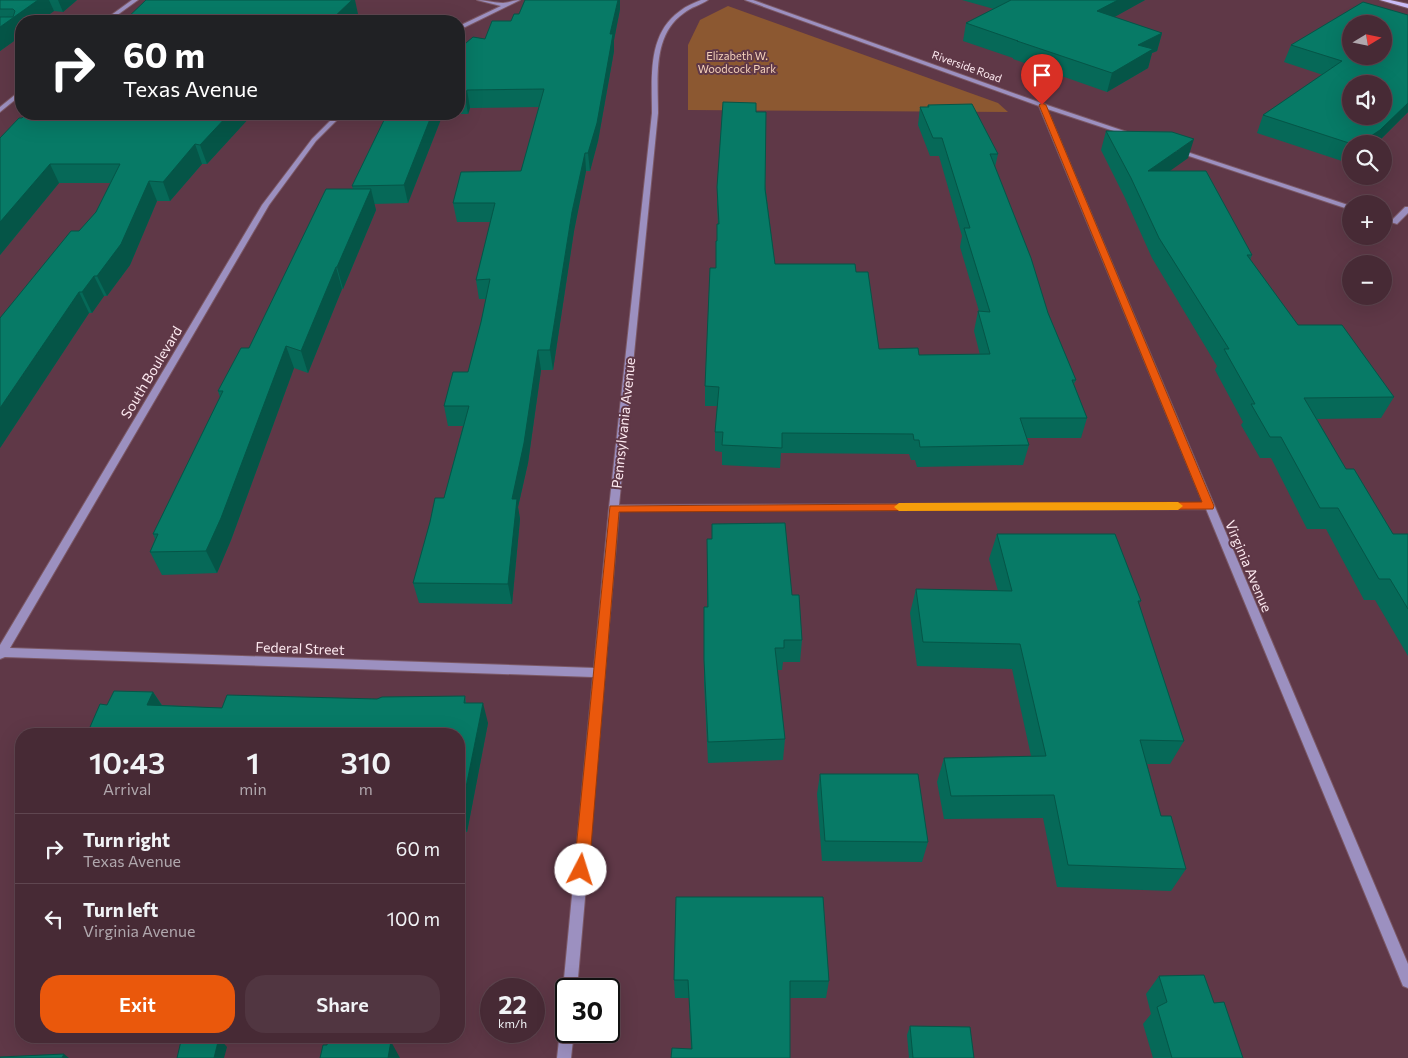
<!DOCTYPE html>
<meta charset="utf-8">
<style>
:root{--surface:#472a35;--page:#513641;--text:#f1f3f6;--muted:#b0a7ad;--line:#5f4650;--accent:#ea580c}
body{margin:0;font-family:Commissioner,sans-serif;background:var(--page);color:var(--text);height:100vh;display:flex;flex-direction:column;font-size:19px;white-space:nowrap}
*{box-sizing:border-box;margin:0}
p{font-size:16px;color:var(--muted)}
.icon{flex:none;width:28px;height:28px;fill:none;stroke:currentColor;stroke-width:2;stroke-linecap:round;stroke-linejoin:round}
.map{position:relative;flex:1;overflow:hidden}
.details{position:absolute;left:15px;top:728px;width:450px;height:315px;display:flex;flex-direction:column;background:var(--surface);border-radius:20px;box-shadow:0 5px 20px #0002,0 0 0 1px var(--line)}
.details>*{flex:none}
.hud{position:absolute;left:15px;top:15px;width:450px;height:105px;border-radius:20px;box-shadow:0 5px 20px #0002,0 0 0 1px var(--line);background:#202124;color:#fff;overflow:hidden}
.needle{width:32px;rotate:80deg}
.fabs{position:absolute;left:1342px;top:15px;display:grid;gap:10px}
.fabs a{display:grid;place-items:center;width:50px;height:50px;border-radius:50%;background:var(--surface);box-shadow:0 5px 20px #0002,0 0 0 1px var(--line);font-size:25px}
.speed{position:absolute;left:480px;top:978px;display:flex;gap:10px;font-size:25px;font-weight:700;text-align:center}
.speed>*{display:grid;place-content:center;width:65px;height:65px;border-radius:50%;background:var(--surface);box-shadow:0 5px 20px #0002,0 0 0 1px var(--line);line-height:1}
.speed small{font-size:12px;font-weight:400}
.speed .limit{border:2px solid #111;border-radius:8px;background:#fff;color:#111}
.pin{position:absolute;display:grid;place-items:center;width:42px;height:42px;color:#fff;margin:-51px -21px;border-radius:50% 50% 50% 0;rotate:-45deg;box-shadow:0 0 5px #0007}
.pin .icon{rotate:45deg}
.me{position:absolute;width:55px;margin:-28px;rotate:5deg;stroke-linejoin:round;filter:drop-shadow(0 0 4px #0008)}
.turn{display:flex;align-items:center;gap:18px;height:105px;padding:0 25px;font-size:22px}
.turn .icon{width:65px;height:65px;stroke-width:2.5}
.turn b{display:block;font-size:35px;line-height:42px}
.eta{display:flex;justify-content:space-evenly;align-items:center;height:85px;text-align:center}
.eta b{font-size:30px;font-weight:600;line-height:35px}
.action{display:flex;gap:10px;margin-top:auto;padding:10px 25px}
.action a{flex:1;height:58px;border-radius:20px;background:var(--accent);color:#fff;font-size:20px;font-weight:600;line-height:58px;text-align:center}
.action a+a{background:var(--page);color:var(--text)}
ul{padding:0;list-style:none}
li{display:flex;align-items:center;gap:15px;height:70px;padding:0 25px;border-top:1px solid var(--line)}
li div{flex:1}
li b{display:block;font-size:19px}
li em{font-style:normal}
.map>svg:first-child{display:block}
.green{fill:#8c5831}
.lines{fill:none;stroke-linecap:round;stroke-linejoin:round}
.street-casing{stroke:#7b5865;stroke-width:2}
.secondary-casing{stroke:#7b5865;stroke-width:2}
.street{fill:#9c90c0;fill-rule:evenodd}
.secondary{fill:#cbbcf8;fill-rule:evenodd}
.wall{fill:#066958}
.shaded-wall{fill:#055547}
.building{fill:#077a66;stroke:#055547;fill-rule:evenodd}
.route{fill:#ea580c;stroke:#983908}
.slow{fill:#f59e0b}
.labels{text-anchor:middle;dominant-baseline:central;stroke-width:4;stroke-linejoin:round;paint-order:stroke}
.far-park-label{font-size:11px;fill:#f5d2bb;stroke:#5f3847}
.far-street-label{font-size:11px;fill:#fce8ef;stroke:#5f3847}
.street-label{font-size:14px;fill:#fce8ef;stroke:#5f3847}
</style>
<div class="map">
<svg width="1408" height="1058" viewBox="0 0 1408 1058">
<rect width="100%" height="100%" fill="#5f3847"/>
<path class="green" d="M 728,6 L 998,103 L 1008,112 L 688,110 L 688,45 L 700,20 Z"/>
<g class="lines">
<defs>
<path id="street" d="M 132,0 L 138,0 L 109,21 L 103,21 Z
M 477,0 C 486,0 494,3 503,3 C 508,3 514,0 520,0 L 459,30 L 459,26 L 501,6 Z
M 701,0 L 708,0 C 701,5 691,7 684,13 C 652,35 658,79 658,113 L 619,505 L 1203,503 L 1039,106 L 745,0 L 753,0 L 1044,104 L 1136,135 L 1136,137 L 1132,137 L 1047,109 L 1408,964 L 1408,988 L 1403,986 L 1206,509 L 619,511 L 577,989 L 566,989 L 566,995 L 563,989 L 593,677 L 5,657 L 0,659 L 0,645 L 262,205 L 312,139 L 337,114 L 343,114 L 316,141 L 269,205 L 10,648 L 594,668 L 609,508 L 652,113 C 652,78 647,34 680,11 C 686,6 694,3 701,0 Z
M 21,90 L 21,95 L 0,112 L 0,107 Z
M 1174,149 L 1178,149 L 1351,206 L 1351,210 L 1174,151 Z
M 1405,207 L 1408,207 L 1408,213 L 1397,224 L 1384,220 L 1384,216 L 1393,219 Z
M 566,1024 L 566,1031 L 574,1031 L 571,1058 L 557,1058 L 560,1031 L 562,1026 Z"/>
<path id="secondary" d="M 1380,0 L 1390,0 L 1408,4 L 1408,8 Z"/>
</defs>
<use href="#street" class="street-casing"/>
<use href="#secondary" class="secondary-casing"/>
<use href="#street" class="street"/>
<use href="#secondary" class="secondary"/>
</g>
<path class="wall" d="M 0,0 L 77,0 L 63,12 L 54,11 L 40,21 L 21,21 L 21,36 L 0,51 Z
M 962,0 L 1145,0 L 1114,17 L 1162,33 L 1157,51 L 1152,53 L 1148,68 L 1107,92 L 1013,59 L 1013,58 L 963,41 L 966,23 L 994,9 Z
M 620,9 L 614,40 L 614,51 L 598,141 L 590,171 L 586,171 L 574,231 L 553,370 L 541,370 L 528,463 L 518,507 L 520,519 L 512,604 L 419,603 L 413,583 L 444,498 L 463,426 L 448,426 L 444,406 L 468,372 L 481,322 L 486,299 L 479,299 L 476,280 L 491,222 L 457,222 L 453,203 L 521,171 L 539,107 L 470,108 L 468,114 L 443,114 L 408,203 L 374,204 L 376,210 L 343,289 L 342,289 L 308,373 L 294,368 L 231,540 L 217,573 L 162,575 L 150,552 L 155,539 L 153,534 L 220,397 L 218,391 L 249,348 L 353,189 L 352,186 L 387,114 L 459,114 L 459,49 L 485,39 L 511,21 Z
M 1408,15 L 1408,112 L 1376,144 L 1351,144 L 1351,162 L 1348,163 L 1257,133 L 1263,115 L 1323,75 L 1284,62 L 1291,45 Z
M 928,105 L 998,154 L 995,167 L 1048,313 L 1076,380 L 1074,384 L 1087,418 L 1081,438 L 1026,438 L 1029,445 L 1023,465 L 917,467 L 915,460 L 911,460 L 909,454 L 781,453 L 780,468 L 722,465 L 722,452 L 715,451 L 715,432 L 718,406 L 705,406 L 705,386 L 716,268 L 716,241 L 717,241 L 717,224 L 718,224 L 717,205 L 717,187 L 756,112 L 775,264 L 856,272 L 879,349 L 919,355 L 980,355 L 974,331 L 978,311 L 979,311 L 960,247 L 962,236 L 939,156 L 930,156 L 918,125 L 920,107 L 927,107 Z
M 26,114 L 262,114 L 259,117 L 250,117 L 207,164 L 202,164 L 170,201 L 157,201 L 130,265 L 107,296 L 104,296 L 92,313 L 89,313 L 0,448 L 96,212 L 111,183 L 59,183 L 0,255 L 0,138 Z
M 1106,131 L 1188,158 L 1169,171 L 1252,255 L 1250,260 L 1298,325 L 1394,397 L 1381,418 L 1317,419 L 1346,469 L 1393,534 L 1408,534 L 1408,656 L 1375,600 L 1364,600 L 1326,529 L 1307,529 L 1271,458 L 1260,458 L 1241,425 L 1243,422 L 1215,370 L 1217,366 L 1152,258 L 1125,198 L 1101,150 Z
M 997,534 L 1141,601 L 1139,604 L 1184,741 L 1170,764 L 1147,764 L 1161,816 L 1186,869 L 1171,891 L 1057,887 L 1043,818 L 944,819 L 937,782 L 944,758 L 1031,756 L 1012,669 L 917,666 L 910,613 L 916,589 L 998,591 L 989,559 Z
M 707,539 L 792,595 L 802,640 L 800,662 L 783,662 L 782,670 L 777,670 L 785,739 L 783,760 L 708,763 L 704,682 L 704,607 L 707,607 Z
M 153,692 L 162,705 L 222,708 L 377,699 L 465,696 L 466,703 L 488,723 L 467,832 L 459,832 L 459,734 L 107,705 Z
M 820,774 L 928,842 L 922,862 L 822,861 L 817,794 Z
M 1159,976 L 1214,1003 L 1243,1058 L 1153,1058 L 1143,1024 L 1151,1014 L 1146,994 Z
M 674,980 L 829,981 L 826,998 L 790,998 L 691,1049 L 689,998 L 675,998 Z
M 910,1026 L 974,1058 L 909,1058 L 907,1035 Z"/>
<path class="shaded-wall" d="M 38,0 L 49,0 L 54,11 L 40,21 L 21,21 L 21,36 L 0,51 L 0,27 Z
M 58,0 L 77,0 L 63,12 Z
M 352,0 L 355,0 L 358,14 L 351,21 L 330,21 Z
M 618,0 L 620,0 L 620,9 L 614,40 L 614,51 L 598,141 L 590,171 L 588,153 L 610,34 Z
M 1118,0 L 1145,0 L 1093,29 L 1097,11 Z
M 1162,33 L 1157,51 L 1152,53 L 1148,68 L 1107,92 L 1112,73 L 1138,45 Z
M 467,90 L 470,108 L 468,114 L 465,96 Z
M 1408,103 L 1408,112 L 1376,144 L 1359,144 Z
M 229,114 L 249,114 L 250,117 L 207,164 L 200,145 Z
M 258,114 L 262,114 L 259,117 Z
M 432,114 L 443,114 L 408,203 L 404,185 Z
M 1194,139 L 1188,158 L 1142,191 L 1148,171 Z
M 195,144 L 202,164 L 170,201 L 163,182 Z
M 585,153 L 586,171 L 574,231 L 553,370 L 550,350 L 572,212 Z
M 50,164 L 59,183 L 0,255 L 0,222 Z
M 149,181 L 157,201 L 130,265 L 107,296 L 97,276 Z
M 371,189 L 376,210 L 343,289 L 337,267 Z
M 336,267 L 342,289 L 308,373 L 301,351 Z
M 94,276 L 104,296 L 92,313 L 82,292 Z
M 79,292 L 89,313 L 0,448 L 0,408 Z
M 286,346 L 294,368 L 231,540 L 217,573 L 206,551 Z
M 538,350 L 541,370 L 528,463 L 518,507 L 520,519 L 512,604 L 508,584 L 512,499 Z
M 153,692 L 166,712 L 147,705 Z
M 483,703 L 488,723 L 467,832 L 461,812 Z
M 384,1036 L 388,1036 L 400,1058 L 388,1058 L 383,1041 Z
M 219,1038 L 227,1047 L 224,1058 L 214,1058 Z
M 64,1054 L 69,1058 L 62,1058 Z"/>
<path class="building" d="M 0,0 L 38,0 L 0,27 L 0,17 L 13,17 L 15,11 L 13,9 L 0,9 Z
M 146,0 L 352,0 L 330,21 L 124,21 Z
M 525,0 L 618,0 L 610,34 L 613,34 L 597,123 L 588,153 L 585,153 L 572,212 L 550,350 L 538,350 L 524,443 L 512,499 L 517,499 L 508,584 L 413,583 L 430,522 L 435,498 L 444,498 L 469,406 L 444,406 L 453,372 L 468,372 L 481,322 L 490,279 L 476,280 L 495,203 L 453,203 L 461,172 L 521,171 L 544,89 L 467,90 L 465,96 L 459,96 L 459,49 L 473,37 L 485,39 L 492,21 L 511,21 L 514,14 L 519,14 Z
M 1011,0 L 1118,0 L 1097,11 L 1162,33 L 1138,45 L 1153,49 L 1112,73 L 1017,41 L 1018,41 L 966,23 Z
M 1363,2 L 1408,15 L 1408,103 L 1380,130 L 1359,144 L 1352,144 L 1263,115 L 1342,61 L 1291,45 ZM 1351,24 L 1384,24 L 1384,56 L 1351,56 ZM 1351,84 L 1384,84 L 1384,116 L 1351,116 Z
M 723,102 L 756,103 L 756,112 L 766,112 L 765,189 L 775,264 L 855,264 L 856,272 L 868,272 L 879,349 L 918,348 L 919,355 L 990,354 L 978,311 L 990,312 L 964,228 L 970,228 L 942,138 L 933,138 L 920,107 L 929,107 L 928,105 L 972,104 L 998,154 L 990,154 L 1031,258 L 1048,313 L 1076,380 L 1072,380 L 1087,418 L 1020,418 L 1029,445 L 920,447 L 919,440 L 914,440 L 913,434 L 782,433 L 782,448 L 722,445 L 723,432 L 715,432 L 719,387 L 705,386 L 710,268 L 716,268 L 716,241 L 717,241 L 717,224 L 719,224 L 717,187 Z
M 26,114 L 229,114 L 200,145 L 195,144 L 163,182 L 149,181 L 121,244 L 97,276 L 94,276 L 82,292 L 79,292 L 0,408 L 0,318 L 71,231 L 79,231 L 96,212 L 120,164 L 50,164 L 0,222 L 0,138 L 19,118 L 22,118 Z
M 387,114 L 432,114 L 404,185 L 352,186 Z
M 1106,131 L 1172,132 L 1194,139 L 1148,171 L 1206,171 L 1252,255 L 1247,255 L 1298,325 L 1342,325 L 1394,397 L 1304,398 L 1346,469 L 1354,469 L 1393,534 L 1408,534 L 1408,609 L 1390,579 L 1379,579 L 1338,508 L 1320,508 L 1281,437 L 1270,437 L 1251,404 L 1255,404 L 1224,349 L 1229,349 L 1159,238 L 1131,178 Z
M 326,189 L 371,189 L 337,267 L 336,267 L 301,351 L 286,346 L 221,518 L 206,551 L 150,552 L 158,534 L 153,534 L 223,391 L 218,391 L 241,348 L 249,348 Z
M 785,523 L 792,595 L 799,595 L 802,640 L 784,640 L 784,648 L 775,648 L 785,739 L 708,742 L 704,660 L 704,607 L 708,607 L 707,539 L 712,539 L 712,524 Z
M 997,534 L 1115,534 L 1141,601 L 1138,601 L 1184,741 L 1140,740 L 1161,816 L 1171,816 L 1186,869 L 1068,865 L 1054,795 L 951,796 L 944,758 L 1046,756 L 1020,644 L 923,642 L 916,589 L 1012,591 Z
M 114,691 L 153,692 L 147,705 L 222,708 L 227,695 L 377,699 L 382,697 L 465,696 L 464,703 L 483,703 L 461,812 L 459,812 L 459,734 L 87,734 L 100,704 L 107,705 Z
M 820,774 L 918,774 L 928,842 L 825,841 Z
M 676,897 L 823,897 L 829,981 L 790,981 L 790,1058 L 671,1058 L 672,1048 L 692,1049 L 688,980 L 674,980 Z
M 1204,975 L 1214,1003 L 1224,1002 L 1243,1058 L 1172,1058 L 1157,1007 L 1167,1002 L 1159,976 Z
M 910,1026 L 970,1027 L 974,1058 L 913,1058 Z
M 329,1036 L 384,1036 L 383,1041 L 391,1041 L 388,1058 L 320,1058 L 323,1045 L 327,1045 Z
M 219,1038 L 214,1058 L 177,1058 L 181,1041 Z
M 64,1054 L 62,1058 L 0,1058 L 0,1057 Z"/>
<path class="route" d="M 1042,103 L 1046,105 L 1214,506 L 1213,509 L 619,512 L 589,870 L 586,875 L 581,877 L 576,875 L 574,870 L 610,506 L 1202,502 L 1039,105 Z"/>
<path class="slow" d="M 1178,502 L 1183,506 L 1178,510 L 899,511 L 894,507 L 899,503 Z"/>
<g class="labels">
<g class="far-park-label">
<text x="737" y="55">Elizabeth W.<tspan x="737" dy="13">Woodcock Park</tspan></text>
</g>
<g class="far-street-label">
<text transform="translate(967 66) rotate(20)">Riverside Road</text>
</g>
<g class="street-label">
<text transform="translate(151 372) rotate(-59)">South Boulevard</text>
<text transform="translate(623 423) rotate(-84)">Pennsylvania Avenue</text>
<text transform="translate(1249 566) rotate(67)">Virginia Avenue</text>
<text transform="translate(300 648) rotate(2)">Federal Street</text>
</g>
</g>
</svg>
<div class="fabs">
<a><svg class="needle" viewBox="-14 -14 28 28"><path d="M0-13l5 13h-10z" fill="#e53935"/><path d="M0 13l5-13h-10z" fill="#b0a7ad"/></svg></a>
<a><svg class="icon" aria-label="sound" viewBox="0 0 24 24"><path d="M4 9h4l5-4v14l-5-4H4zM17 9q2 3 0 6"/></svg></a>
<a><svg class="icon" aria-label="search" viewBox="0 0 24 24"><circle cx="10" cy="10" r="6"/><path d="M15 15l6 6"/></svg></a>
<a>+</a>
<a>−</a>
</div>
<div class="speed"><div>22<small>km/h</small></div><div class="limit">30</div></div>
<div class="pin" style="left:1042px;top:105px;background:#d93025"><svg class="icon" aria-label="arrive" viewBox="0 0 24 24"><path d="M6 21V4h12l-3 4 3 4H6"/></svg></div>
<svg class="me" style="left:581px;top:870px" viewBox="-20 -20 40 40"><circle r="19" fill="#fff"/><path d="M0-13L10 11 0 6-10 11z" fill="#ea580c"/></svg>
<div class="hud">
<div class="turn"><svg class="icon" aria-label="right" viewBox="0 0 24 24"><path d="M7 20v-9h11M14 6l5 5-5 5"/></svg><div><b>60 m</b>Texas Avenue</div></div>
</div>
<section class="details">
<div class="eta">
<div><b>10:43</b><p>Arrival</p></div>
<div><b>1</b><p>min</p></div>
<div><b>310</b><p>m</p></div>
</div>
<ul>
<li><svg class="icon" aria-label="right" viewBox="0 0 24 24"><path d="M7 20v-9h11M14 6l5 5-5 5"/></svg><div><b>Turn right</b><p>Texas Avenue</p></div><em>60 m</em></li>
<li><svg class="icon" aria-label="left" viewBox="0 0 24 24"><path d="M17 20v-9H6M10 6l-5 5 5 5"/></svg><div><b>Turn left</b><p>Virginia Avenue</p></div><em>100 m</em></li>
</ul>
<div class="action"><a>Exit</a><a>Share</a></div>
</section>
</div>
